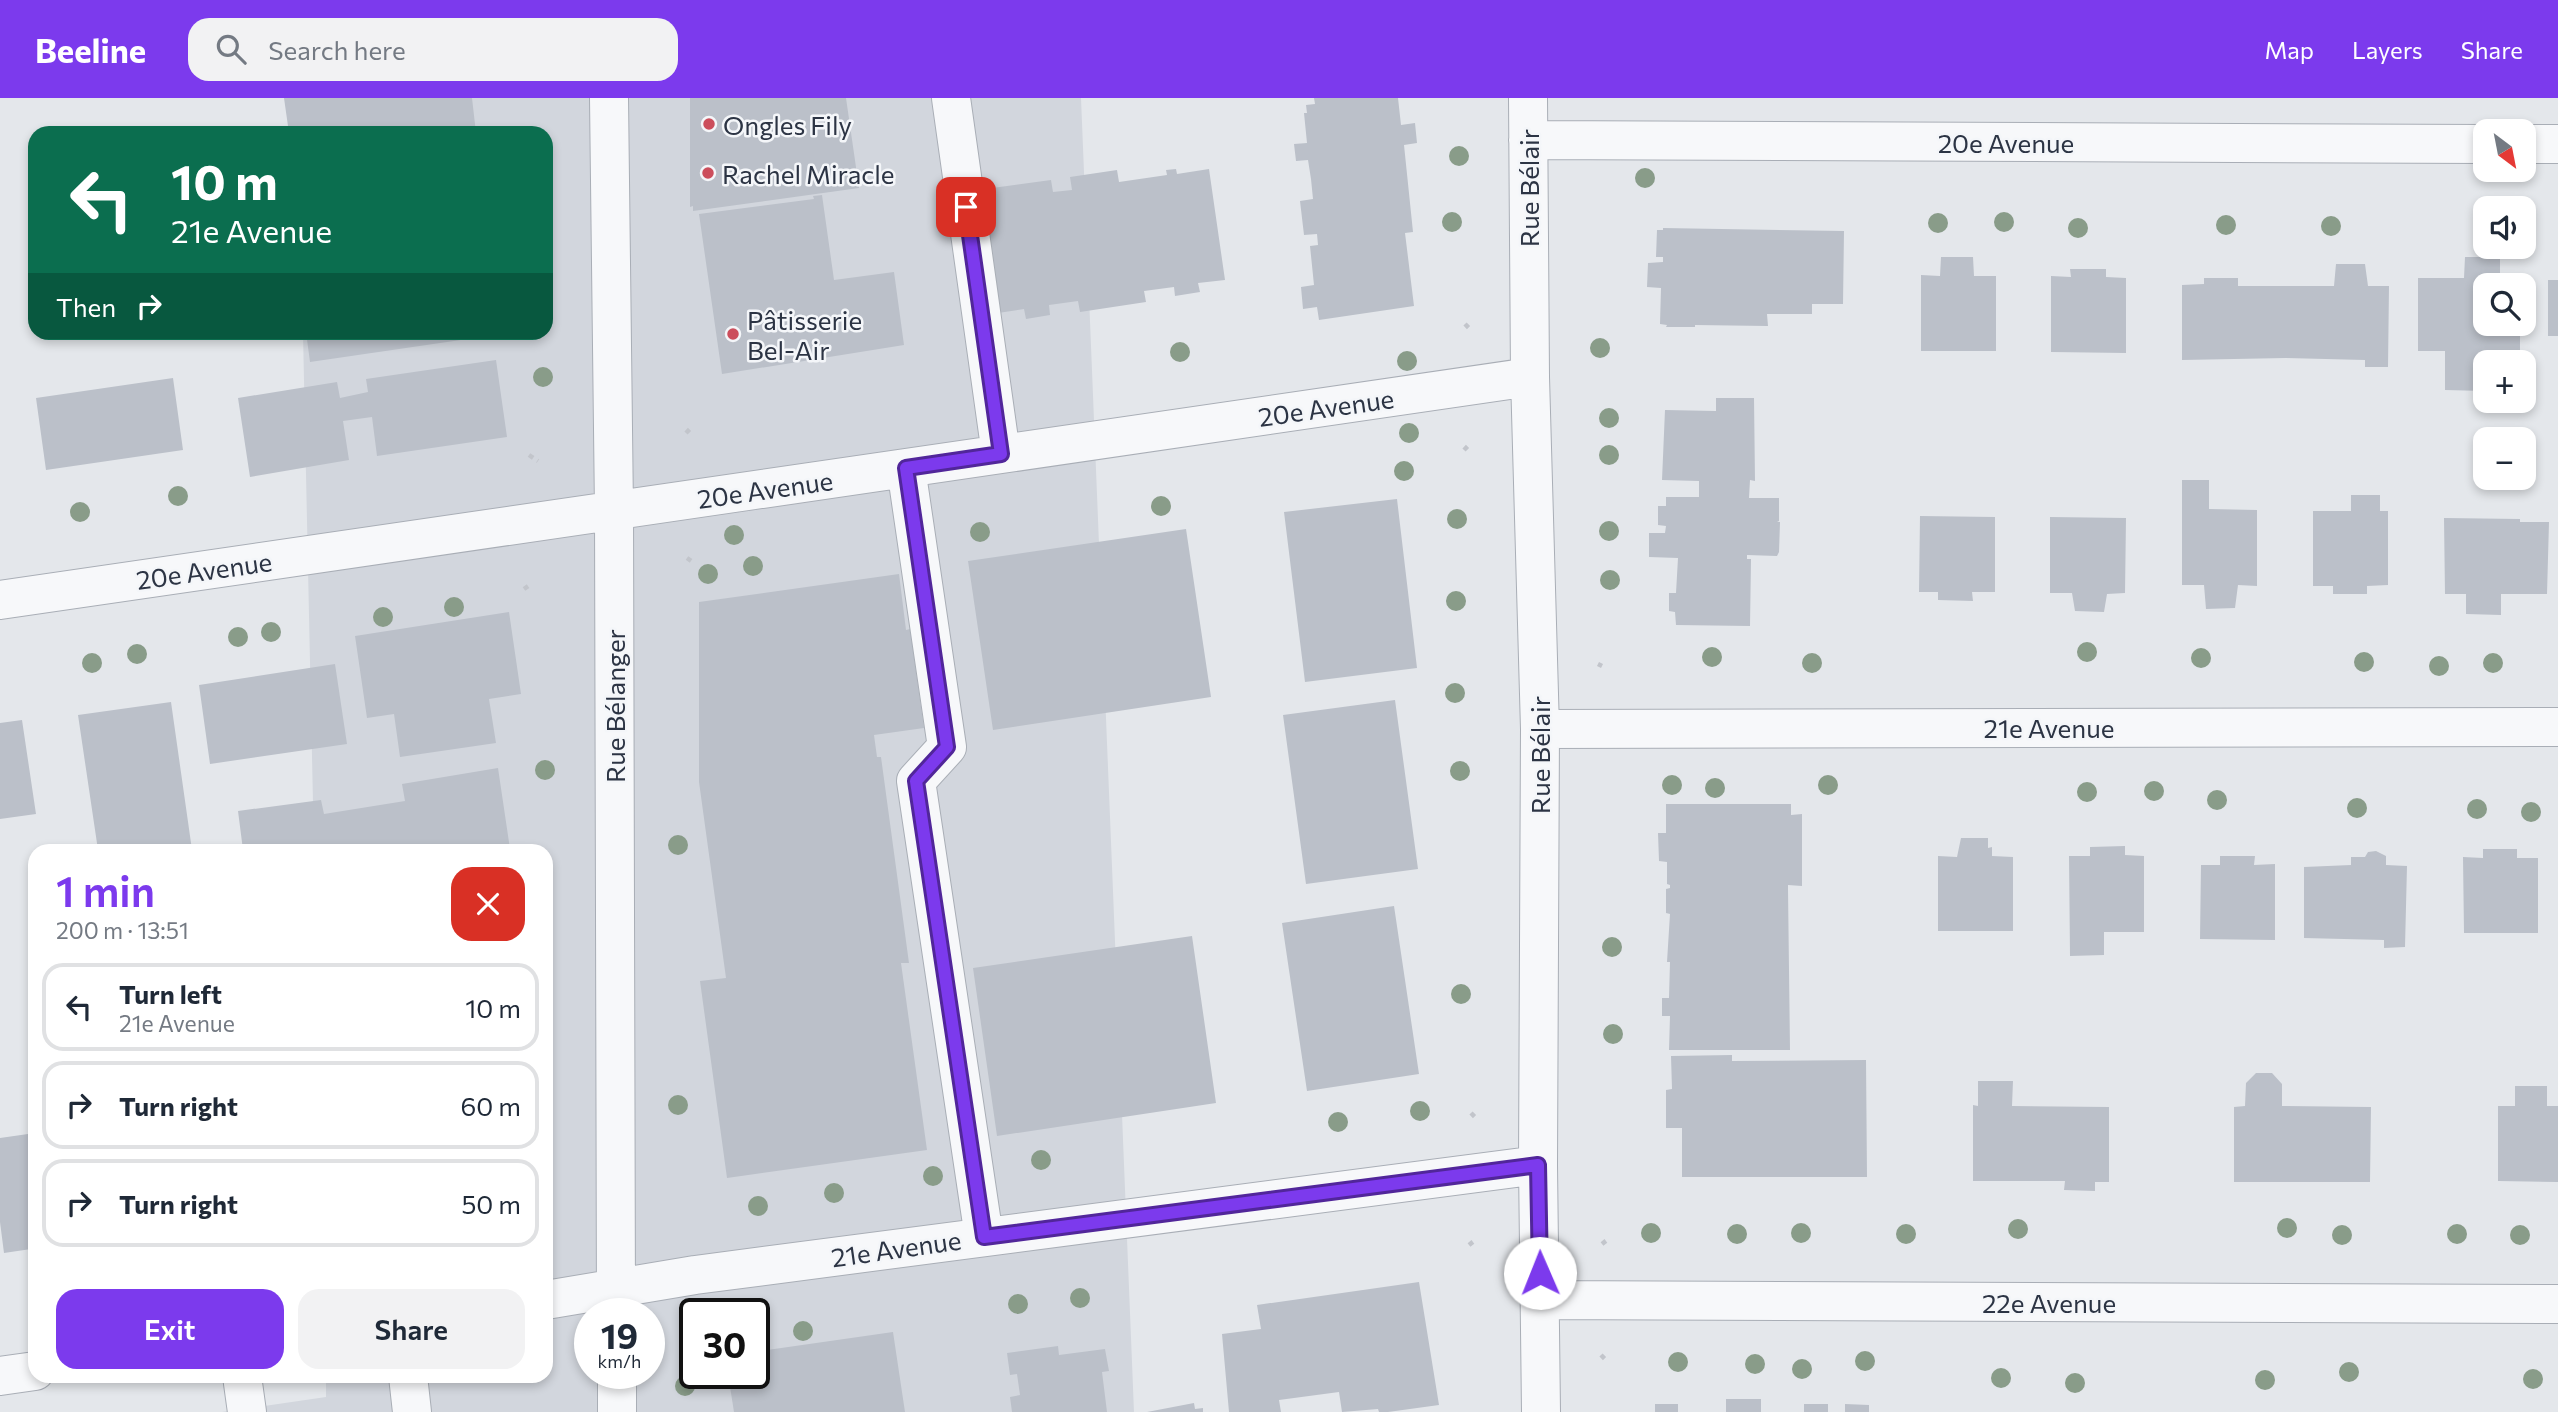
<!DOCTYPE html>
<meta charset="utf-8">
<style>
:root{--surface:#fff;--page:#f2f2f3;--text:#1f2937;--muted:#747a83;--line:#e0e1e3;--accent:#7c3aed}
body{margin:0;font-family:Commissioner,sans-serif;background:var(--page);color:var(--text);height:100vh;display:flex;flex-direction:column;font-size:26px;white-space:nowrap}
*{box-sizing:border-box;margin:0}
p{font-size:23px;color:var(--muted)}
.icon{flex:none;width:38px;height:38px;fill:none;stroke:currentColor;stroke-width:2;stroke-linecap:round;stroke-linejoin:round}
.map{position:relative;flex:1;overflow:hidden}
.panel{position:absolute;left:28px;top:746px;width:525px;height:539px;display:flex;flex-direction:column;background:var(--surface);border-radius:21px;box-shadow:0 4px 10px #0003}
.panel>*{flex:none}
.guide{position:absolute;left:28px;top:28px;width:525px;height:214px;border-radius:21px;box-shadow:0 4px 10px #0003;background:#0b6e4f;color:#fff;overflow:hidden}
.needle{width:46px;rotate:148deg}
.fabs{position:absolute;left:2473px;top:21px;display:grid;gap:14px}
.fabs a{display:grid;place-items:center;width:63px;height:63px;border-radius:14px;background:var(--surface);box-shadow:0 4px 10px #0003;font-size:35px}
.speed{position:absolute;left:574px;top:1200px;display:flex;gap:14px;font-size:35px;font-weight:700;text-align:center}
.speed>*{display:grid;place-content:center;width:91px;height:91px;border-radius:50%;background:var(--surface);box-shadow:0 4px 10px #0003;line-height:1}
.speed small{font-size:18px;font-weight:400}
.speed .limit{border:4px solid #111;border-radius:10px;background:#fff;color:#111}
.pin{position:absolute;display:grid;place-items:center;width:60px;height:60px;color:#fff;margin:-30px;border-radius:14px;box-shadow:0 4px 10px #0006}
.me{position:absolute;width:77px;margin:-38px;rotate:359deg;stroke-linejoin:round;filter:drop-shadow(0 0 5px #0008)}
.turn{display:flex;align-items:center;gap:24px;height:147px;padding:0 28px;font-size:32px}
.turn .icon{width:91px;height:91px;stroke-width:2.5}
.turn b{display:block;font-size:49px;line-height:60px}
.then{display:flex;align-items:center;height:66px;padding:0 28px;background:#0003;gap:14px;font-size:26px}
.round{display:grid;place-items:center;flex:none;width:74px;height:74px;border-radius:21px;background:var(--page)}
.headline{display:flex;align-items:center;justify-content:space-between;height:119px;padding:0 28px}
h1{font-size:42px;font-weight:600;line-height:52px;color:var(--accent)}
.button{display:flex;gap:14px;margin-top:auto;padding:14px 28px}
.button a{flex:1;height:80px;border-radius:21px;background:var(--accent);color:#fff;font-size:28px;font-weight:600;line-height:80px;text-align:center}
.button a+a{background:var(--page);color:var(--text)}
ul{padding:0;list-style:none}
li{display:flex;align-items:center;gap:21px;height:88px;margin:0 14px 10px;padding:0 14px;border:4px solid var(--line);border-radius:21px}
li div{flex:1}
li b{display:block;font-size:26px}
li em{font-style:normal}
header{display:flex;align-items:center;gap:42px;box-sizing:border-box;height:98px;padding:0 35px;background:var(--accent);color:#fff}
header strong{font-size:33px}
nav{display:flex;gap:38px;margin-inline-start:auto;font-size:24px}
.search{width:490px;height:63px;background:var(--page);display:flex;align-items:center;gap:18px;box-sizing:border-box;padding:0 24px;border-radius:21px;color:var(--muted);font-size:26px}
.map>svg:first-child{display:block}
.built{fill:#d2d6dd;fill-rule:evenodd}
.building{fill:#bbc0c9}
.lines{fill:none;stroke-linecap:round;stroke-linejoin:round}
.minor-casing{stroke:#a9aeb6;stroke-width:40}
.path{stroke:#c2c5cb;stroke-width:4.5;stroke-dasharray:5 5;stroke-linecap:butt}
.minor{stroke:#f7f8fa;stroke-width:38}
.tree{fill:#899c89}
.route-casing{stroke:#51269a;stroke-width:18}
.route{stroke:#7c3aed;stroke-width:12}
.poi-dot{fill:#cc4e5c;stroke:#f4f6f9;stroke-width:2.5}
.labels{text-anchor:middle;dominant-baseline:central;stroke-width:5;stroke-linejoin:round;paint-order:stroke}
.poi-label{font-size:26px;fill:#2c3444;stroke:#f4f6f9;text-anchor:start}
.street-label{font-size:26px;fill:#2c3444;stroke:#f4f6f9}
</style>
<header>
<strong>Beeline</strong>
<div class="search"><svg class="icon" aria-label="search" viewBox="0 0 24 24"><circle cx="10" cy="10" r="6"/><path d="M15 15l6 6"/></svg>Search here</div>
<nav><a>Map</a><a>Layers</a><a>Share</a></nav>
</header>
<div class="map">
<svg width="2558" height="1314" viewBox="0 0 2558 1314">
<rect width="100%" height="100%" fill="#e4e7eb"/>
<path class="built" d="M 297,0 L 1081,0 L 1134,1314 L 222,1314 L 326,1299 L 326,1278 L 546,1278 L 546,752 L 314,752 L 303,235 L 546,234 L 546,35 L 298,35 ZM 590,1216 L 649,1216 L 649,1276 L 590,1276 ZM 695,1216 L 754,1216 L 754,1276 L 695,1276 Z"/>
<path class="building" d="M 284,0 L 472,0 L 476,35 L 289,35 Z
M 690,0 L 846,0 L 859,90 L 693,113 L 693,108 L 690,109 Z
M 1314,0 L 1398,0 L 1401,27 L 1415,25 L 1417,45 L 1404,47 L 1413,134 L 1405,135 L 1414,208 L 1319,222 L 1317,209 L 1303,211 L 1301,189 L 1314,187 L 1310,148 L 1318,147 L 1317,136 L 1304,137 L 1300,103 L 1313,101 L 1311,81 L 1308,62 L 1296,63 L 1294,46 L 1307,45 L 1304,15 L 1307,15 L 1306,7 L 1315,6 Z
M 1176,71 L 1177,76 L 1209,71 L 1225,182 L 1198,185 L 1200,194 L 1175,198 L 1174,189 L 1144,193 L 1146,204 L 1080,214 L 1078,203 L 1049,207 L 1050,217 L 1026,221 L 1024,211 L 998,215 L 982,105 L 987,104 L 985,91 L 1051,82 L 1053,94 L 1072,92 L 1070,79 L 1117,72 L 1119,84 L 1167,77 L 1166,72 Z
M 822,97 L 834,182 L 894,174 L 904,247 L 722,276 L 699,116 L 814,101 L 813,98 Z
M 1663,130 L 1844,133 L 1843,206 L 1812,206 L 1812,216 L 1767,216 L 1768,228 L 1695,227 L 1695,229 L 1666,229 L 1667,227 L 1660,226 L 1661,190 L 1647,189 L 1648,165 L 1663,164 L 1663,159 L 1656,159 L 1657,132 L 1663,132 Z
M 1941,159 L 1973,159 L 1974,178 L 1996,178 L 1996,253 L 1921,253 L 1921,177 L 1940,178 Z
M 2465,159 L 2500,159 L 2500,180 L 2520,180 L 2520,187 L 2485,187 L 2485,226 L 2520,226 L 2520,255 L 2489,254 L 2490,264 L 2485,264 L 2485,293 L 2445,292 L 2445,253 L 2418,253 L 2418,180 L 2464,180 Z
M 2336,166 L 2365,166 L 2368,188 L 2389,188 L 2388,269 L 2365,269 L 2365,262 L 2286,260 L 2182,262 L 2182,187 L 2204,186 L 2204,180 L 2238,180 L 2238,188 L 2334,188 Z
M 2070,171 L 2106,171 L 2106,179 L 2126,180 L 2126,255 L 2051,254 L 2051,178 L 2071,179 Z
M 2548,182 L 2558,182 L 2558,238 L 2548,238 Z
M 306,234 L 495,234 L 495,237 L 310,264 Z
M 496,262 L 507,339 L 377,358 L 372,319 L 343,323 L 349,362 L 250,379 L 238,300 L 337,284 L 340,300 L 368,294 L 366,281 Z
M 173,280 L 183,352 L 46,372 L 36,300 Z
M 1716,300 L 1754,300 L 1755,383 L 1750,382 L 1749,400 L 1779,400 L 1779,423 L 1777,424 L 1780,424 L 1779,454 L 1777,458 L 1747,457 L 1747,461 L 1751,461 L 1750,528 L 1676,527 L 1675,514 L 1669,513 L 1669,495 L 1676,495 L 1678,460 L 1649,459 L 1649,435 L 1665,435 L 1666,428 L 1658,427 L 1658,408 L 1666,408 L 1666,399 L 1699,399 L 1699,383 L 1662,382 L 1665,312 L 1716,313 Z
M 2182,382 L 2209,382 L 2209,411 L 2257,412 L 2257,488 L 2238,487 L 2235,510 L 2206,511 L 2204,487 L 2182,487 Z
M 2351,397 L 2380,397 L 2380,413 L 2388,413 L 2388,487 L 2367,488 L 2367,496 L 2333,496 L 2333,488 L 2313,488 L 2313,413 L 2351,413 Z
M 1397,401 L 1417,570 L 1305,584 L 1284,414 Z
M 1920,418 L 1995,419 L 1995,494 L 1972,494 L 1973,503 L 1938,502 L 1938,494 L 1919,494 Z
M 2050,419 L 2126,420 L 2125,495 L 2107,496 L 2104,514 L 2075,513 L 2072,495 L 2050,495 Z
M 2444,420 L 2520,421 L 2520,424 L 2549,424 L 2547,496 L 2501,496 L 2501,517 L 2466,516 L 2466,496 L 2445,496 Z
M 1186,431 L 1211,599 L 993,632 L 968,463 Z
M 899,476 L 906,532 L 910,531 L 924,630 L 874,637 L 877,659 L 881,659 L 909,865 L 901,865 L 927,1052 L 727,1080 L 700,883 L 726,880 L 699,684 L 699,504 Z
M 509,514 L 521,596 L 489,601 L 496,645 L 400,659 L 394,616 L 367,620 L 355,538 Z
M 335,566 L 347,646 L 210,666 L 199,587 Z
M 1395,602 L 1418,771 L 1306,786 L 1283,617 Z
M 171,604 L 192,752 L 98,752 L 78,617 Z
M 22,622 L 36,716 L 0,721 L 0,625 Z
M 498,670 L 510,751 L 243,752 L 238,713 L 321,702 L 324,716 L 405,703 L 402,686 Z
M 1666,706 L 1791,706 L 1791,717 L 1802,716 L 1802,788 L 1788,787 L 1788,791 L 1790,952 L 1669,952 L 1670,918 L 1662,918 L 1662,900 L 1669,900 L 1670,864 L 1667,864 L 1670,816 L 1666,815 L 1666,791 L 1670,790 L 1670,787 L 1667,786 L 1667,764 L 1659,763 L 1658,735 L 1666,735 Z
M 1961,740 L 1988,740 L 1988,750 L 1992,749 L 1992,758 L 2013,759 L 2013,833 L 1938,833 L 1938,758 L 1957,759 Z
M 2125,748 L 2125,757 L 2144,758 L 2144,834 L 2104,834 L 2104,857 L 2070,858 L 2069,758 L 2090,758 L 2090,749 Z
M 2483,751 L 2517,751 L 2517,760 L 2538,760 L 2538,835 L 2464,835 L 2463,759 L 2483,760 Z
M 2376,753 L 2386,758 L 2386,767 L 2407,768 L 2405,849 L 2384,850 L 2384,842 L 2304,840 L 2304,769 L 2351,767 L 2351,759 L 2365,759 L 2368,754 Z
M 2220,758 L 2255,758 L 2254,767 L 2275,766 L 2275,842 L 2200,841 L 2201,767 L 2220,767 Z
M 1394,808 L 1419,976 L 1307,993 L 1282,825 Z
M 1192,838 L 1216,1005 L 997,1038 L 973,870 Z
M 1732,957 L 1732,963 L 1866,962 L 1867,1079 L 1682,1079 L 1682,1030 L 1666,1030 L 1666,992 L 1672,991 L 1671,958 Z
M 2256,975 L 2272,975 L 2282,986 L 2282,1008 L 2371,1009 L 2370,1084 L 2234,1084 L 2234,1009 L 2245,1008 L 2246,985 Z
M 1978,983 L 2013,983 L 2012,1008 L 2109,1009 L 2109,1084 L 2095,1084 L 2095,1093 L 2064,1092 L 2065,1083 L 1973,1083 L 1973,1007 L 1978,1008 Z
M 2515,988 L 2547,988 L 2547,1008 L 2558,1008 L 2558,1084 L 2498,1083 L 2498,1008 L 2515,1008 Z
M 35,1035 L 35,1167 L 34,1167 L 31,1151 L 4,1155 L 0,1124 L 0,1040 Z
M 1419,1184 L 1439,1307 L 1388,1314 L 1379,1314 L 1378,1311 L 1342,1314 L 1339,1294 L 1279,1302 L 1281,1314 L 1229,1314 L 1222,1236 L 1261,1231 L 1257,1207 Z
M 893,1234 L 905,1314 L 734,1314 L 728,1276 L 754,1276 L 754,1254 Z
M 1058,1248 L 1059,1257 L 1105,1251 L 1109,1273 L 1102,1274 L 1107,1314 L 1012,1314 L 1010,1299 L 1020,1297 L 1017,1276 L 1010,1277 L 1007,1255 Z
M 1726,1301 L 1761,1301 L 1761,1314 L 1726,1314 Z
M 1194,1305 L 1195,1311 L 1203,1310 L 1203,1314 L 1147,1314 Z
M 1655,1306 L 1678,1306 L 1678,1314 L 1655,1314 Z
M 1804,1306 L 1828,1306 L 1828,1314 L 1804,1314 Z
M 1845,1306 L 1869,1307 L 1869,1314 L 1845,1314 Z"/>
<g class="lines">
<defs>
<path id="minor" d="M 609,0 L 614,413 L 616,1216
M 951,0 L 1001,356
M 1528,0 L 1530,279 L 1540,631 L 1538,1067 L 1541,1314
M 1528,42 L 2485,46
M 2524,46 L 2558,46
M 906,370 L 947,649 L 916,683 L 984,1139
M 0,502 L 1530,279
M 1540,631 L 2558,629
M 546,1202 L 695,1177 L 1538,1067
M 1541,1202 L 2558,1206
M 617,1276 L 617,1314
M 0,1278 L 35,1273
M 242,1278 L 247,1314
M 408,1278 L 412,1314"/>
</defs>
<use href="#minor" class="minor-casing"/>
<path class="path" d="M 1465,226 L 1469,230
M 686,335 L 692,329
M 1464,352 L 1469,347
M 529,357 L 538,363
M 687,460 L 694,465
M 524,491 L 531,486
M 1599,569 L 1601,565
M 1471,1015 L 1475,1019
M 1602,1146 L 1607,1142
M 1469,1147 L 1474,1143
M 1601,1257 L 1605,1261"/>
<use href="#minor" class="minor"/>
</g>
<g class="tree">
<circle cx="1459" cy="58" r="10"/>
<circle cx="1645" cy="80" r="10"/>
<circle cx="1452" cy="124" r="10"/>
<circle cx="2004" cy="124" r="10"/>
<circle cx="1938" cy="125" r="10"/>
<circle cx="2226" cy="127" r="10"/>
<circle cx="2331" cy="128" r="10"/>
<circle cx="2078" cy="130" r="10"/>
<circle cx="1600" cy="250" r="10"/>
<circle cx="1180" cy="254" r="10"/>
<circle cx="1407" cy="263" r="10"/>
<circle cx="543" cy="279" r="10"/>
<circle cx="1609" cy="320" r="10"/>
<circle cx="1409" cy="335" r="10"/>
<circle cx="1609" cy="357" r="10"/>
<circle cx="1404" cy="373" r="10"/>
<circle cx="178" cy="398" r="10"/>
<circle cx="1161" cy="408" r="10"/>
<circle cx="80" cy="414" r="10"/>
<circle cx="1457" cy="421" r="10"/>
<circle cx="1609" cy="433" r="10"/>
<circle cx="980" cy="434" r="10"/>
<circle cx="734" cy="437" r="10"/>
<circle cx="753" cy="468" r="10"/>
<circle cx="708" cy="476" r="10"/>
<circle cx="1610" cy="482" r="10"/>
<circle cx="1456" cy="503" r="10"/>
<circle cx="454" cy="509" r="10"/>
<circle cx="383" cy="519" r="10"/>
<circle cx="271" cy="534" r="10"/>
<circle cx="238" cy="539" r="10"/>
<circle cx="2087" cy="554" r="10"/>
<circle cx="137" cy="556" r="10"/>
<circle cx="1712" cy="559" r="10"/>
<circle cx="2201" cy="560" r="10"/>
<circle cx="2364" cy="564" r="10"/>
<circle cx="92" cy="565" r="10"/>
<circle cx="1812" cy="565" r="10"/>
<circle cx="2493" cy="565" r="10"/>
<circle cx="2439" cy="568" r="10"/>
<circle cx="1455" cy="595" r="10"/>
<circle cx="545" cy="672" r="10"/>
<circle cx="1460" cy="673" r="10"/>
<circle cx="1672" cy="687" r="10"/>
<circle cx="1828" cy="687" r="10"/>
<circle cx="1715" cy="690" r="10"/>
<circle cx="2154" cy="693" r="10"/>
<circle cx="2087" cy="694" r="10"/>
<circle cx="2217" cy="702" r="10"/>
<circle cx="2357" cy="710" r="10"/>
<circle cx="2477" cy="711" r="10"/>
<circle cx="2531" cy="714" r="10"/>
<circle cx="678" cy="747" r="10"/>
<circle cx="1612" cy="849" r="10"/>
<circle cx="1461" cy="896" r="10"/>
<circle cx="1613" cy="936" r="10"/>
<circle cx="678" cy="1007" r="10"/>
<circle cx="1420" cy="1013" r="10"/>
<circle cx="1338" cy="1024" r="10"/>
<circle cx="1041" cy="1062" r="10"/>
<circle cx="933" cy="1078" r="10"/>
<circle cx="834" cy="1095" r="10"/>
<circle cx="758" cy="1108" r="10"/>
<circle cx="2287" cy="1130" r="10"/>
<circle cx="2018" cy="1131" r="10"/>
<circle cx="1651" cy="1135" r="10"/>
<circle cx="1801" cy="1135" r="10"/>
<circle cx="1737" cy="1136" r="10"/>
<circle cx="1906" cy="1136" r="10"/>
<circle cx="2457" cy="1136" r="10"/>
<circle cx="2342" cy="1137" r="10"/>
<circle cx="2520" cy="1137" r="10"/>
<circle cx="1080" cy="1200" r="10"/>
<circle cx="1018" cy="1206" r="10"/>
<circle cx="803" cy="1233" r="10"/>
<circle cx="1865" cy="1263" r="10"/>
<circle cx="1678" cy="1264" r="10"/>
<circle cx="1755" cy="1266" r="10"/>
<circle cx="1802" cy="1271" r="10"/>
<circle cx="2349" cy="1274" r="10"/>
<circle cx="2001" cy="1280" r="10"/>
<circle cx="2533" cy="1281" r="10"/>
<circle cx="2265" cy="1282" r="10"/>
<circle cx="2075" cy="1285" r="10"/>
<circle cx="685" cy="1288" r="10"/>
</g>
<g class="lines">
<defs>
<path id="route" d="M 966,109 L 1001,356 L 906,370 L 947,649 L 916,683 L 984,1139 L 1538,1067 L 1540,1175"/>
</defs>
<use href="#route" class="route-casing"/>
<use href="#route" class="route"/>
</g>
<g class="poi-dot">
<circle cx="709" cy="26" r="7"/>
<circle cx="708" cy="75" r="7"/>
<circle cx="733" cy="236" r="7"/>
</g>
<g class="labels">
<g class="poi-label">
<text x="723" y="26">Ongles Fily</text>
<text x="722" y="75">Rachel Miracle</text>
<text x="747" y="221">Pâtisserie<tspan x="747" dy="30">Bel-Air</tspan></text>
</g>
<g class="street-label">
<text x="2006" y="44">20e Avenue</text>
<text transform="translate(1528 90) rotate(-90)">Rue Bélair</text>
<text transform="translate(1326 309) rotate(-8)">20e Avenue</text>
<text transform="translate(765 391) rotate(-8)">20e Avenue</text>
<text transform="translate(204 472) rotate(-8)">20e Avenue</text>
<text transform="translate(614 608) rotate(-90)">Rue Bélanger</text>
<text x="2049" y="629">21e Avenue</text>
<text transform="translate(1539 657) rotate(-90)">Rue Bélair</text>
<text transform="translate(896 1150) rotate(-8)">21e Avenue</text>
<text x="2049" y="1204">22e Avenue</text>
</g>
</g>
</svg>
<div class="fabs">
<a><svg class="needle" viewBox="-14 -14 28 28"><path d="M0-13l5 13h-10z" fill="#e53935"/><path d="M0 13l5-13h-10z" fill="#747a83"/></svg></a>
<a><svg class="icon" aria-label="sound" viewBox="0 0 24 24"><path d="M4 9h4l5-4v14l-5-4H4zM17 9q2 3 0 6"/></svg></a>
<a><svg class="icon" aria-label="search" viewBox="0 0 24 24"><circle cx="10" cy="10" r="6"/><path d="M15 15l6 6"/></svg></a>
<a>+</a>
<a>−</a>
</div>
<div class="speed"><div>19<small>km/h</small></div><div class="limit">30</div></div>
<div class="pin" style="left:966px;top:109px;background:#d93025"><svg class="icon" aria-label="arrive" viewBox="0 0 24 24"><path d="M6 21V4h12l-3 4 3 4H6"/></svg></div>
<svg class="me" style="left:1540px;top:1175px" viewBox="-20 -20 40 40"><circle r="19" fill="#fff"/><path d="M0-13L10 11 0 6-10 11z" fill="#7c3aed"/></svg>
<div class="guide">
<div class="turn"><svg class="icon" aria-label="left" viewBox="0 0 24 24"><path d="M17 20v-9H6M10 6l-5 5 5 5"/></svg><div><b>10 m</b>21e Avenue</div></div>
<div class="then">Then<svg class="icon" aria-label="right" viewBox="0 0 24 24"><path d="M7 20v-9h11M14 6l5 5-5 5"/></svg></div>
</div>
<section class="panel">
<div class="headline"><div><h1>1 min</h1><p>200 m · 13:51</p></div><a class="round" style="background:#d93025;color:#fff"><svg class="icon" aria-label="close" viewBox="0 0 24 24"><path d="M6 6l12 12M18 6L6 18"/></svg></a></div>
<ul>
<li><svg class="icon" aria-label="left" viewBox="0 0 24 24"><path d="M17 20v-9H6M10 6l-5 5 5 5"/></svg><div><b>Turn left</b><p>21e Avenue</p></div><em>10 m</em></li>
<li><svg class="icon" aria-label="right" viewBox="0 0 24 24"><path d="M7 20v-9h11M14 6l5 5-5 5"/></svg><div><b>Turn right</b></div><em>60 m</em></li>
<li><svg class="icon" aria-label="right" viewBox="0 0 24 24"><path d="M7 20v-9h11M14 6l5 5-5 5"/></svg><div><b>Turn right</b></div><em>50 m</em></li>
</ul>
<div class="button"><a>Exit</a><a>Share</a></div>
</section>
</div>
